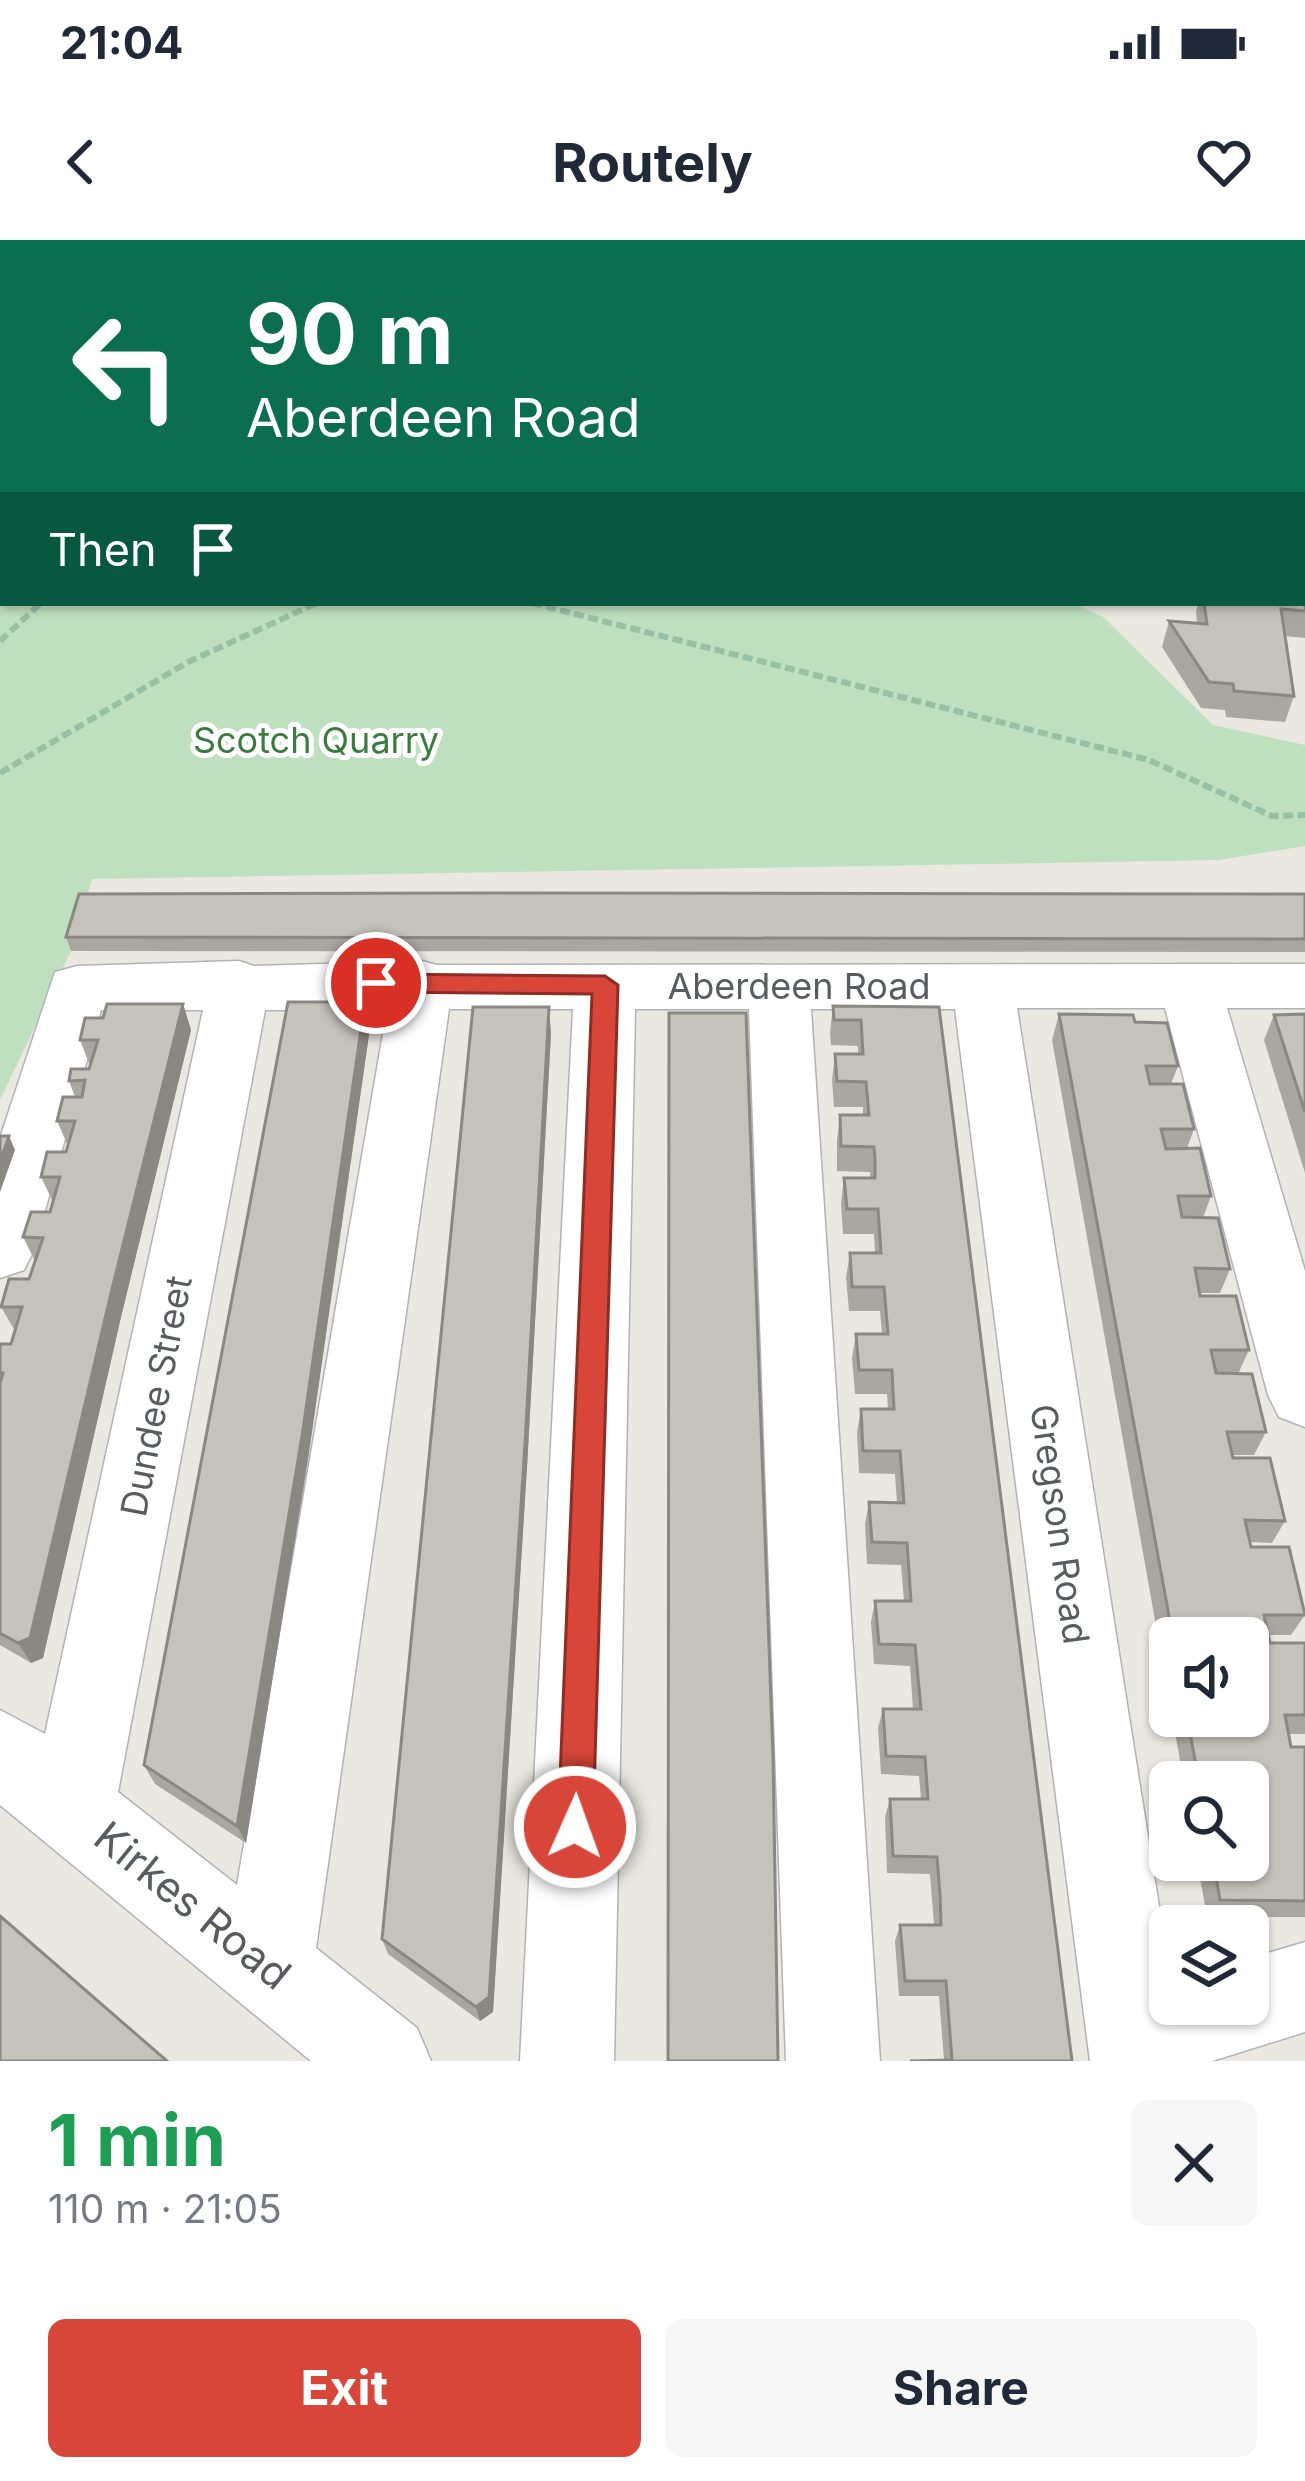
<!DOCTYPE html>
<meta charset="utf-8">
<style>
:root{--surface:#fff;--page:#f6f6f7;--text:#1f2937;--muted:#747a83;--accent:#d74638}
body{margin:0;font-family:Inter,sans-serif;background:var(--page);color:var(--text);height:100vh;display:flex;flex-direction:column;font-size:45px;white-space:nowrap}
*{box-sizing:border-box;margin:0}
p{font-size:39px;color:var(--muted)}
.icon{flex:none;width:66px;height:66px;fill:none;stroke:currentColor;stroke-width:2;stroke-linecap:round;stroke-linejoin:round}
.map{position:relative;height:1821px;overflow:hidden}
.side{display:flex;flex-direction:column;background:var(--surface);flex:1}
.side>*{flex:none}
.top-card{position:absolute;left:0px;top:0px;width:1305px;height:366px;box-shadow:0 3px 9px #0004;background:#0b6e4f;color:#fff;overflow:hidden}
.tools{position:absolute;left:1149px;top:1377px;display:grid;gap:24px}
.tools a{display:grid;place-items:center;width:120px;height:120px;border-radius:18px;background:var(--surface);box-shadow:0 3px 9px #0004;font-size:60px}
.pin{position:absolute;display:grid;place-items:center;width:102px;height:102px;color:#fff;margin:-51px;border:6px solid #fff;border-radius:50%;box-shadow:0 3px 12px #0007}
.me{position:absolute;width:132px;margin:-66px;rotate:2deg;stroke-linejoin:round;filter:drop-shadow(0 0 9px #0008)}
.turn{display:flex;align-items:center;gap:42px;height:252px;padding:0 48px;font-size:54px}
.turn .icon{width:156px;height:156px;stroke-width:2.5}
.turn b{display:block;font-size:84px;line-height:102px}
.then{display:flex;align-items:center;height:114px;padding:0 48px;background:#0003;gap:24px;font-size:45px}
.round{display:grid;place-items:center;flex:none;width:126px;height:126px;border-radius:18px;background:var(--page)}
.headline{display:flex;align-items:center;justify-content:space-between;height:204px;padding:0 48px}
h1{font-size:72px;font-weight:700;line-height:90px;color:#1e9e55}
.button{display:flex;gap:24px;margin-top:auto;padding:24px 48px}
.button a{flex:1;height:138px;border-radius:18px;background:var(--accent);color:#fff;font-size:48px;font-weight:700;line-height:138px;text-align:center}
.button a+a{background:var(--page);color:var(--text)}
.status{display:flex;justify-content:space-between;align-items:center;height:84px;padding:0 60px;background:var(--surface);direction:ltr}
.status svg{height:33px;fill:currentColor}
header{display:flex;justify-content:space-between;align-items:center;height:156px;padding:0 48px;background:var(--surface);font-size:54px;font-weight:700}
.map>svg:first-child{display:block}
.green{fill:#bee0be}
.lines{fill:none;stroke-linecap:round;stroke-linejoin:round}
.minor-casing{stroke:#b0b2b6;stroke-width:3}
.path{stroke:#98c0a4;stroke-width:6;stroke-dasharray:10 4.5;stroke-linecap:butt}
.minor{fill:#fff;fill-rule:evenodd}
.wall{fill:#aaa7a2}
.shaded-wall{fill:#8b8884}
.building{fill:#c6c2bc;stroke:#8b8884;stroke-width:3}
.route{fill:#d74638;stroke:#8c2e24;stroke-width:3}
.labels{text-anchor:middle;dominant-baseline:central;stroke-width:10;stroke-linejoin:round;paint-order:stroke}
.park-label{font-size:36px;fill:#3b7c3e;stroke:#fff}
.street-label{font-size:36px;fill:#585b5f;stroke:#fff}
.near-street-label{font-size:42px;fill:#585b5f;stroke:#fff}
</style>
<div class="status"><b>21:04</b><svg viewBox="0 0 49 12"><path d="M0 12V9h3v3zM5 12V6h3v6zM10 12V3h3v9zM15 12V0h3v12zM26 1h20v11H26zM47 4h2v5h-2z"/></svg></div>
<header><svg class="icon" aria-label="back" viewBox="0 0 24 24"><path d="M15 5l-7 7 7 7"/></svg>Routely<svg class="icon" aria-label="heart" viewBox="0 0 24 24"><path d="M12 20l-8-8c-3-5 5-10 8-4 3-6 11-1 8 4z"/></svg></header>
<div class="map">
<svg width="1305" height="1821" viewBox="0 0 1305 1821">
<rect width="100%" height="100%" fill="#eae8e0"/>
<path class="green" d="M 0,0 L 86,0 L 3,3 L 3,363 L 1072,363 L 1103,377 L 1213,485 L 1305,505 L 1305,606 L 1219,620 L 92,639 L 71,711 L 0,860 Z"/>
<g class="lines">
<defs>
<path id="minor" d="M 102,0 L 140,0 L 141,3 L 101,3 Z
M 719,0 L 757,0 L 760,3 L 720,3 Z
M 954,0 L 1030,0 L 1032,2 L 956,3 Z
M 1248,0 L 1287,0 L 1290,3 L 1250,3 Z
M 239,721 L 254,726 L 422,721 L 437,725 L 1305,724 L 1305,768 L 1227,768 L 1305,1031 L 1305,1187 L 1279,1177 L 1268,1155 L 1165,768 L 1017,768 L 1170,1736 L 1170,1764 L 1248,1764 L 1248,1719 L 1305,1702 L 1305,1792 L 1212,1821 L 1090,1821 L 955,769 L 811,769 L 880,1821 L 786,1821 L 749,769 L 635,769 L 614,1821 L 520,1821 L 573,769 L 449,769 L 316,1708 L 417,1788 L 431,1821 L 311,1821 L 0,1565 L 0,1470 L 45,1494 L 203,770 L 101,770 L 34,1010 L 24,1030 L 0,1038 L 0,898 L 55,732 L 77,726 ZM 265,770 L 387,770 L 237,1645 L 118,1552 Z"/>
</defs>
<use href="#minor" class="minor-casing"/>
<path class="path" d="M 532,363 L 1149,520 L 1272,576 L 1305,575
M 0,401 L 41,363
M 0,533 L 190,421 L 317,363"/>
<use href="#minor" class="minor"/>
</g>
<path class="wall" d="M 1302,72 L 1305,72 L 1305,130 L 1302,130 Z
M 1302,153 L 1305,153 L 1305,221 L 1302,221 Z
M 1302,239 L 1305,239 L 1305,300 L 1302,300 Z
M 1305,353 L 1305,398 L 1285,396 L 1294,456 L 1285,482 L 1226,477 L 1225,470 L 1201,468 L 1162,407 L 1169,381 L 1197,383 L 1196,372 L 1198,363 L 1302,363 Z
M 1305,654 L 1305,712 L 71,711 L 66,697 Z
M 183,764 L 191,790 L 121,1077 L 43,1418 L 31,1423 L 0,1405 L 0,1104 L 11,1104 L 15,1091 L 1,1067 L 29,1039 L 35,1021 L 23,997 L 50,972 L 53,962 L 41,937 L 66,912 L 68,906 L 57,881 L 75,857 L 69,841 L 89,829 L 90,826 L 80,800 L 103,778 Z
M 833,766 L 939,767 L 1072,1821 L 944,1820 L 939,1756 L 899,1756 L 895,1701 L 900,1685 L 934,1685 L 930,1634 L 887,1633 L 885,1577 L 890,1559 L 921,1559 L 919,1536 L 881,1534 L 878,1488 L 883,1469 L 913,1469 L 910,1426 L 874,1424 L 871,1382 L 875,1361 L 904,1361 L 901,1325 L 867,1324 L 865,1284 L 869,1262 L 897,1263 L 895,1234 L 859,1233 L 857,1192 L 861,1169 L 888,1169 L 887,1154 L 855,1154 L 852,1118 L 856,1094 L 882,1094 L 880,1071 L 849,1071 L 846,1038 L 850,1013 L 875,1013 L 874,994 L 843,994 L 841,963 L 844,938 L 870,938 L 870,932 L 837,931 L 837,900 L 840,875 L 863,875 L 863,867 L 834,867 L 832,840 L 835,814 L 858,814 L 858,806 L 831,805 L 830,792 Z
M 1059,774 L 1135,782 L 1178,826 L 1171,844 L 1194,889 L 1187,908 L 1211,956 L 1203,978 L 1230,1029 L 1220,1053 L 1200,1053 L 1200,1056 L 1249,1110 L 1238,1134 L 1266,1192 L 1254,1215 L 1232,1215 L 1233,1218 L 1285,1281 L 1272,1303 L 1250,1302 L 1251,1307 L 1305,1375 L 1291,1395 L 1268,1395 L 1270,1403 L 1305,1403 L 1305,1494 L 1289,1494 L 1291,1507 L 1305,1507 L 1305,1677 L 1207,1677 L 1197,1620 L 1248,1620 L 1248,1542 L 1184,1542 L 1172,1476 L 1248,1476 L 1248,1398 L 1170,1398 L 1170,1465 L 1052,800 Z
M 1305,774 L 1305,933 L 1264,800 L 1274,775 Z
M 370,788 L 308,1219 L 246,1603 L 155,1544 L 144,1525 Z
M 551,793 L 527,1227 L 493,1772 L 480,1781 L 388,1714 L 382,1699 Z"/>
<path class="shaded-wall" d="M 365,762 L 370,788 L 308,1219 L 246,1603 L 237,1586 Z
M 183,764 L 191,790 L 121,1077 L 43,1418 L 31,1423 L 18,1403 Z
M 549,767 L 551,793 L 527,1227 L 493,1772 L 480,1781 L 476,1767 Z
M 9,896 L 15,910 L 0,952 L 0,922 Z"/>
<path class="building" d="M 242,0 L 719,0 L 721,3 L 180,3 L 181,1 Z
M 775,0 L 992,0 L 994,3 L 777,3 Z
M 1059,0 L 1102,0 L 1103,3 L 1062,3 Z
M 1103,0 L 1130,0 L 1131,3 L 1103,3 Z
M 1147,0 L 1182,0 L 1183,3 L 1147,3 Z
M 1193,0 L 1225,0 L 1226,3 L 1194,3 Z
M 1239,0 L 1255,0 L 1256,3 L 1240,3 Z
M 1302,72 L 1305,72 L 1305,104 L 1302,104 Z
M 1302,153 L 1305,153 L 1305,195 L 1302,195 Z
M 1302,239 L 1305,239 L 1305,273 L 1302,273 Z
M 1302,353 L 1305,353 L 1305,371 L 1281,369 L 1294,456 L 1234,451 L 1233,444 L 1209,442 L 1169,381 L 1207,384 L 1204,363 L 1302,363 Z
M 484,653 L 1305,654 L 1305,699 L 66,697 L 79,654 Z
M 288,762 L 365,762 L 302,1196 L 237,1586 L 144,1525 Z
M 107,764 L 183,764 L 111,1053 L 30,1398 L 18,1403 L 0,1393 L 0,1144 L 3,1133 L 0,1133 L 0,1104 L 11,1104 L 22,1067 L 1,1067 L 9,1039 L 29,1039 L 43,998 L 23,997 L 31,972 L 50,972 L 60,937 L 41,937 L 47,912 L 66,912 L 75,881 L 57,881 L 63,857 L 82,857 L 85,840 L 69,841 L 71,829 L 89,829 L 98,800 L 80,800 L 85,778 L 103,778 Z
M 833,766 L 939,767 L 1072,1821 L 910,1821 L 952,1820 L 946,1741 L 905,1741 L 900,1685 L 941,1685 L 940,1654 L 937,1617 L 893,1616 L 890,1559 L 928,1559 L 925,1517 L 886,1516 L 883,1469 L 921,1469 L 915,1405 L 879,1404 L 875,1361 L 911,1361 L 907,1303 L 872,1302 L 869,1262 L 904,1263 L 900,1211 L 863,1211 L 861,1169 L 894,1169 L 893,1152 L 892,1130 L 859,1130 L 856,1094 L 888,1094 L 884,1047 L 852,1047 L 850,1013 L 881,1013 L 878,969 L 847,969 L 844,938 L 875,938 L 875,920 L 874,907 L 841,906 L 840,875 L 869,875 L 866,842 L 837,841 L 835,814 L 863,814 L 861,780 L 834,780 Z
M 473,767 L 549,767 L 525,1204 L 489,1757 L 476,1767 L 382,1699 Z
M 669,773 L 746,773 L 773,1516 L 778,1821 L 668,1821 Z
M 1059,774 L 1133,775 L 1135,782 L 1167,783 L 1178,826 L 1146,826 L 1150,844 L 1183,844 L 1194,889 L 1161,889 L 1166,909 L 1200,908 L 1211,956 L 1178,956 L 1182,977 L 1218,978 L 1230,1029 L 1195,1028 L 1200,1056 L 1236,1056 L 1249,1110 L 1211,1110 L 1216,1133 L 1252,1134 L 1266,1192 L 1227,1192 L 1233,1218 L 1270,1218 L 1285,1281 L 1245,1280 L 1251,1307 L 1289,1307 L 1305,1375 L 1264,1375 L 1270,1403 L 1305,1403 L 1305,1475 L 1285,1475 L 1291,1507 L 1305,1507 L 1305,1661 L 1220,1660 L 1213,1620 L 1248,1620 L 1248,1542 L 1199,1542 L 1187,1476 L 1248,1476 L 1248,1398 L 1173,1398 Z
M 1305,774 L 1305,872 L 1274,775 Z
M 0,896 L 9,896 L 0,922 Z
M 0,1676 L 167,1821 L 0,1821 Z"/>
<path class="route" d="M 376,734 L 605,736 L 618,745 L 593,1587 L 588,1600 L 575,1605 L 563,1600 L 558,1587 L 592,754 L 376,752 L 364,743 Z"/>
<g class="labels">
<g class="park-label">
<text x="316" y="500">Scotch Quarry</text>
</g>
<g class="street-label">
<text x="799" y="746">Aberdeen Road</text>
<text transform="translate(156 1156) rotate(-79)">Dundee Street</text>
<text transform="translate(1060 1284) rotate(82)">Gregson Road</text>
</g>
<g class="near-street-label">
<text transform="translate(193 1665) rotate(39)">Kirkes Road</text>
</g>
</g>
</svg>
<div class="tools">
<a><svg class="icon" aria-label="sound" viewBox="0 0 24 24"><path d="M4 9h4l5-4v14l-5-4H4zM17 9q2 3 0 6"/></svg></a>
<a><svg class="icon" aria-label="search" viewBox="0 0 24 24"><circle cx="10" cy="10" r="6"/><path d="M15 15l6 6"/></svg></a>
<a><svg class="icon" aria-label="layers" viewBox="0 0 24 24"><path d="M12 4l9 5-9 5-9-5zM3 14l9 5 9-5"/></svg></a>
</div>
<div class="pin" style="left:376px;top:743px;background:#d93025"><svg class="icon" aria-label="arrive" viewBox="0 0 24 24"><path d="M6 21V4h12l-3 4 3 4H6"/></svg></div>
<svg class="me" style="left:575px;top:1587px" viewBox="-20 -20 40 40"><circle r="17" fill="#d74638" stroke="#fff" stroke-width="3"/><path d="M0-11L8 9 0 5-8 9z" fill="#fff"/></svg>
<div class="top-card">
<div class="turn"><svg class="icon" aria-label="left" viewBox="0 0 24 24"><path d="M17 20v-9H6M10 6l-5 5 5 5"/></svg><div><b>90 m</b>Aberdeen Road</div></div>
<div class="then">Then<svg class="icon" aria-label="arrive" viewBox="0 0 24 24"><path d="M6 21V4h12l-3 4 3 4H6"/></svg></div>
</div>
</div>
<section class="side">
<div class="headline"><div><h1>1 min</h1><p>110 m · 21:05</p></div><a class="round"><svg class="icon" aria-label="close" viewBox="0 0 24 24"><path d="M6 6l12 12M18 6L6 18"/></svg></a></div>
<div class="button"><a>Exit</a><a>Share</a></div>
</section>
